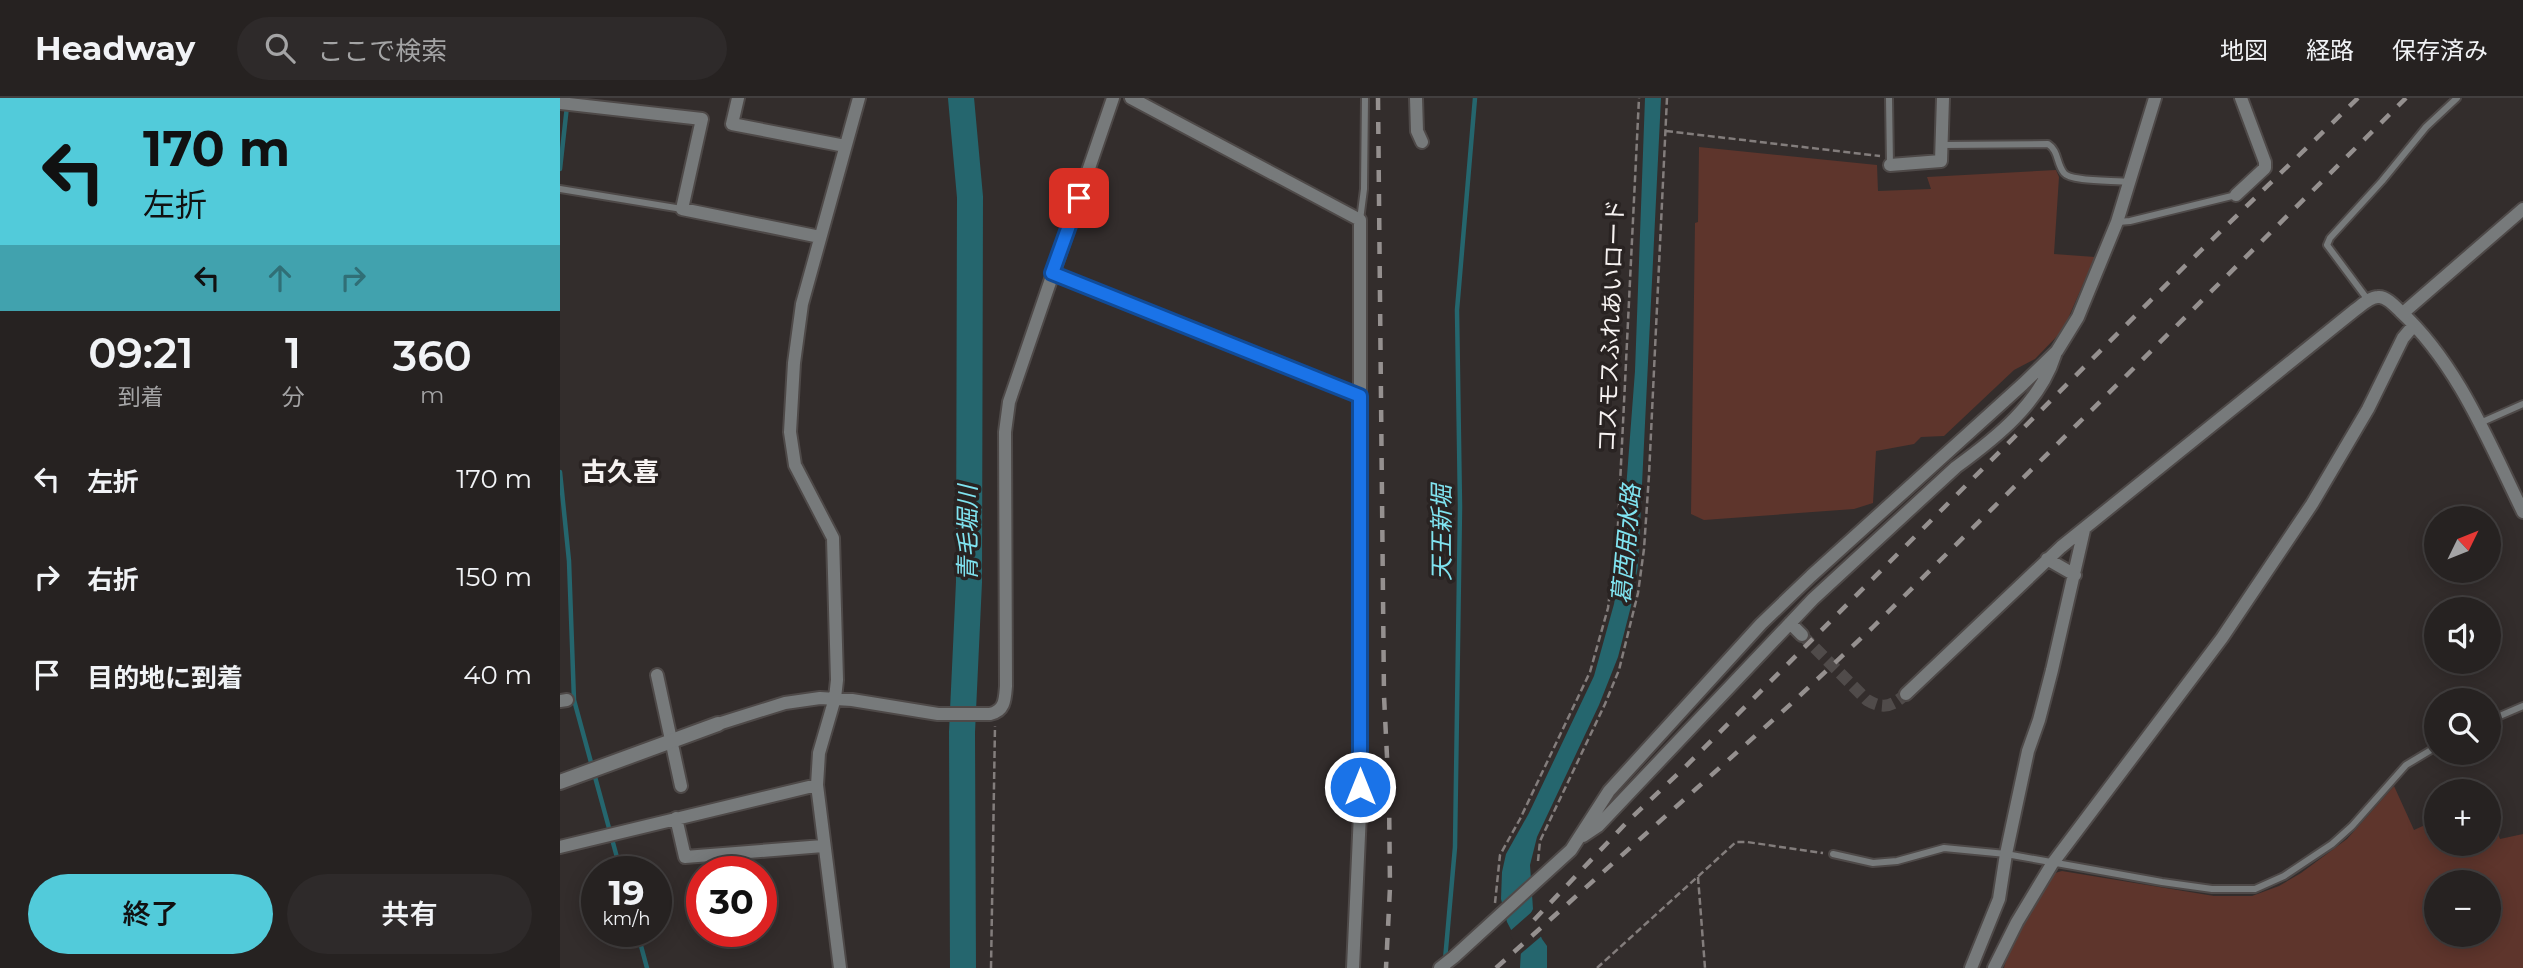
<!DOCTYPE html>
<html lang="ja">
<meta charset="utf-8">
<style>
:root{--surface:#262221;--page:#2e2a2a;--text:#f1f3f6;--muted:#a4a4a5;--line:#423f3f;--accent:#52cbda}
body{margin:0;font-family:Montserrat,"Noto Sans JP",sans-serif;background:var(--page);color:var(--text);height:100vh;display:flex;flex-direction:column;font-size:26px;white-space:nowrap}
*{box-sizing:border-box;margin:0}
p{font-size:23px;color:var(--muted)}
.icon{flex:none;width:38px;height:38px;fill:none;stroke:currentColor;stroke-width:2;stroke-linecap:round;stroke-linejoin:round}
.map{position:relative;flex:1;overflow:hidden}
.sheet{display:flex;flex-direction:column;background:var(--surface);width:560px}
.sheet>*{flex:none}
.guide{background:#52cbda;color:#111;overflow:hidden}
.needle{width:46px;rotate:47deg}
.buttons{position:absolute;left:1864px;top:408px;display:grid;gap:14px}
.buttons a{display:grid;place-items:center;width:77px;height:77px;border-radius:50%;background:var(--surface);box-shadow:0 4px 18px #0003,0 0 0 2px var(--line);font-size:35px}
.speed{position:absolute;left:21px;top:758px;display:flex;gap:14px;font-size:35px;font-weight:700;text-align:center}
.speed>*{display:grid;place-content:center;width:91px;height:91px;border-radius:50%;background:var(--surface);box-shadow:0 4px 18px #0003,0 0 0 2px var(--line);line-height:1}
.speed small{font-size:18px;font-weight:400}
.speed .limit{border:10px solid #d22;background:#fff;color:#111}
.pin{position:absolute;display:grid;place-items:center;width:60px;height:60px;color:#fff;margin:-30px;border-radius:14px;box-shadow:0 4px 10px #0006}
.me{position:absolute;width:77px;margin:-38px;rotate:0deg;stroke-linejoin:round;filter:drop-shadow(0 0 5px #0008)}
.turn{display:flex;align-items:center;gap:24px;height:147px;padding:0 28px;font-size:32px}
.turn .icon{width:91px;height:91px;stroke-width:2.5}
.turn b{display:block;font-size:49px;line-height:60px}
.lanes{display:flex;align-items:center;height:66px;padding:0 28px;background:#0003;justify-content:center;gap:35px;direction:ltr}
.lanes .off{opacity:.35}
.eta{display:flex;justify-content:space-evenly;align-items:center;height:119px;text-align:center}
.eta b{font-size:42px;font-weight:600;line-height:49px}
.cta{display:flex;gap:14px;margin-top:auto;padding:14px 28px}
.cta a{flex:1;height:80px;border-radius:42px;background:var(--accent);color:#111;font-size:28px;font-weight:600;line-height:80px;text-align:center}
.cta a+a{background:var(--page);color:var(--text)}
ul{padding:0;list-style:none}
li{display:flex;align-items:center;gap:21px;height:98px;padding:0 28px}
li div{flex:1}
li b{display:block;font-size:26px}
li em{font-style:normal}
header{display:flex;align-items:center;gap:42px;box-sizing:border-box;height:98px;padding:0 35px;background:var(--surface);border-bottom:2px solid var(--line)}
header strong{font-size:33px}
nav{display:flex;gap:38px;margin-inline-start:auto;font-size:24px}
.search{width:490px;height:63px;background:var(--page);display:flex;align-items:center;gap:18px;box-sizing:border-box;padding:0 24px;border-radius:38px;color:var(--muted);font-size:26px}
main{display:flex;flex:1;min-height:0}
.map>svg:first-child{display:block}
.green{fill:#5e352c;fill-rule:evenodd}
.water{fill:#25666e}
.pier{fill:#332d2c}
.lines{fill:none;stroke-linecap:round;stroke-linejoin:round}
.stream{stroke:#25666e;stroke-width:4.5}
.river{stroke:#25666e;stroke-width:26}
.minor-tunnel{stroke:#504b4a;stroke-width:12;stroke-dasharray:12 6;stroke-linecap:butt}
.service-casing{stroke:#4e4948;stroke-width:10}
.minor-casing{stroke:#4e4948;stroke-width:16}
.tertiary-casing{stroke:#4e4948;stroke-width:18}
.path{stroke:#837d7c;stroke-width:2.5;stroke-dasharray:7 3.5;stroke-linecap:butt}
.service{stroke:#777a7b;stroke-width:6}
.minor{stroke:#777a7b;stroke-width:12}
.tertiary{stroke:#777a7b;stroke-width:14}
.rail{stroke:#95908f;stroke-width:4.5;stroke-dasharray:12 12;stroke-linecap:butt}
.route-casing{stroke:#114b97;stroke-width:18}
.route{stroke:#1a73e8;stroke-width:12}
.labels{text-anchor:middle;dominant-baseline:central;stroke-width:7;stroke-linejoin:round;paint-order:stroke}
.street-label{font-size:23px;fill:#f6f2f1;stroke:#292322}
.water-label{font-size:24px;font-style:italic;fill:#80e4f1;stroke:#292322}
.quarter-label{font-size:26px;font-weight:bold;fill:#f6f2f1;stroke:#292322}
</style>
<header>
<strong>Headway</strong>
<div class="search"><svg class="icon" aria-label="search" viewBox="0 0 24 24"><circle cx="10" cy="10" r="6"/><path d="M15 15l6 6"/></svg>ここで検索</div>
<nav><a>地図</a><a>経路</a><a>保存済み</a></nav>
</header>
<main>
<section class="sheet">
<div class="guide">
<div class="turn"><svg class="icon" aria-label="left" viewBox="0 0 24 24"><path d="M17 20v-9H6M10 6l-5 5 5 5"/></svg><div><b>170 m</b>左折</div></div>
<div class="lanes"><svg class="icon" aria-label="left" viewBox="0 0 24 24"><path d="M17 20v-9H6M10 6l-5 5 5 5"/></svg><svg class="icon off" aria-label="ahead" viewBox="0 0 24 24"><path d="M12 20V5M6 11l6-6 6 6"/></svg><svg class="icon off" aria-label="right" viewBox="0 0 24 24"><path d="M7 20v-9h11M14 6l5 5-5 5"/></svg></div>
</div>
<div class="eta">
<div><b>09:21</b><p>到着</p></div>
<div><b>1</b><p>分</p></div>
<div><b>360</b><p>m</p></div>
</div>
<ul>
<li><svg class="icon" aria-label="left" viewBox="0 0 24 24"><path d="M17 20v-9H6M10 6l-5 5 5 5"/></svg><div><b>左折</b></div><em>170 m</em></li>
<li><svg class="icon" aria-label="right" viewBox="0 0 24 24"><path d="M7 20v-9h11M14 6l5 5-5 5"/></svg><div><b>右折</b></div><em>150 m</em></li>
<li><svg class="icon" aria-label="arrive" viewBox="0 0 24 24"><path d="M6 21V4h12l-3 4 3 4H6"/></svg><div><b>目的地に到着</b></div><em>40 m</em></li>
</ul>
<div class="cta"><a>終了</a><a>共有</a></div>
</section>
<div class="map">
<svg width="1963" height="870" viewBox="0 0 1963 870">
<rect width="100%" height="100%" fill="#332d2c"/>
<path class="green" d="M 1139,49 L 1317,67 L 1318,93 L 1371,91 L 1367,79 L 1496,72 L 1499,79 L 1494,156 L 1535,159 L 1503,232 L 1475,261 L 1454,272 L 1384,338 L 1361,339 L 1354,346 L 1316,353 L 1313,405 L 1294,411 L 1144,422 L 1131,416 L 1135,125 L 1138,124 Z
M 1834,688 L 1854,732 L 1876,722 L 1876,746 L 1928,746 L 1929,713 L 1940,741 L 1963,736 L 1963,870 L 1444,870 C 1447,856 1482,785 1491,777 C 1494,775 1498,774 1502,773 L 1654,798 L 1692,798 L 1719,788 L 1741,775 L 1787,741 ZM 1876,784 L 1928,784 L 1928,836 L 1876,836 Z"/>
<path class="water" d="M 1085,0 L 1101,0 L 1078,468 L 1071,508 L 1058,559 L 1039,607 L 977,739 L 970,767 L 973,811 L 971,815 L 982,841 L 987,848 L 987,870 L 960,870 L 961,851 L 947,824 L 941,801 L 942,774 L 946,756 L 969,715 L 1034,578 L 1054,506 L 1060,470 L 1075,273 Z"/>
<path class="pier" d="M 974,812 L 984,836 L 957,859 L 957,851 L 949,834 Z"/>
<g class="lines">
<path class="stream" d="M 0,71 L 7,8
M 0,374 L 9,463 L 14,602 L 61,774
M 77,833 L 87,870
M 885,862 L 895,749 L 900,409 L 897,212 L 915,0"/>
<path class="river" d="M 401,0 L 410,99 L 409,484 L 402,634 L 403,870"/>
<path class="minor-tunnel" d="M 1242,537 L 1307,602 C 1324,612 1332,608 1346,596"/>
<defs>
<path id="service" d="M 1329,0 L 1330,67
M 1381,47 L 1488,46 C 1499,53 1496,65 1504,75 C 1511,84 1555,82 1569,84
M 0,91 L 122,111
M 800,122 L 804,91 L 805,0
M 1558,124 L 1570,123 L 1676,97
M 1808,202 L 1767,147 L 1770,140 L 1822,83 L 1866,29 L 1897,0
M 1920,325 L 1963,306
M 1928,623 L 1963,608
M 1273,756 L 1313,765 L 1337,763 L 1384,750 L 1446,756 L 1602,784 L 1652,791 L 1695,791 L 1724,778 L 1772,746 L 1792,728 L 1846,667 L 1876,649"/>
<path id="minor" d="M 178,0 L 172,26 L 285,48
M 571,0 L 800,122 L 800,715 L 793,870
M 856,0 L 857,33 L 862,44
M 0,5 L 142,21 L 122,111 L 260,139
M 1330,67 L 1381,63 L 1383,0
M 1676,97 L 1705,70 L 1705,64 L 1681,0
M 492,175 L 800,298
M 1843,215 L 1963,111
M 1487,461 L 1515,477
M 1230,525 L 1242,537
M 97,577 L 121,688
M 1346,596 L 1501,449 L 1795,212 C 1802,207 1810,199 1818,199 C 1826,198 1835,208 1840,213 C 1898,266 1929,345 1963,414
M 0,603 L 7,602
M 158,626 L 225,605 L 260,600 L 292,602 L 378,616 L 430,616 C 445,613 445,601 446,588 L 445,334 L 449,304 L 553,0
M 116,720 L 125,759 L 263,748
M 1023,738 L 1038,728 L 1253,501 L 1396,369 C 1436,340 1480,305 1495,257
M 0,749 L 257,687
M 280,870 L 257,687 L 259,655 L 275,600 L 277,582 L 273,440 L 235,367 L 230,334 L 234,265 L 242,206 L 299,0
M 880,870 L 894,859 L 1011,752 L 1049,693 L 1201,526 L 1251,478 L 1463,286 L 1497,253 L 1518,219 L 1557,124 L 1595,0
M 1411,870 L 1439,801 L 1446,756 L 1468,653 L 1479,622 L 1492,572 L 1524,432
M 1434,870 L 1457,824 L 1492,766 L 1662,540 L 1752,406 L 1808,311 L 1843,240 L 1854,227"/>
<path id="tertiary" d="M 0,684 L 158,626"/>
</defs>
<use href="#service" class="service-casing"/>
<use href="#minor" class="minor-casing"/>
<use href="#tertiary" class="tertiary-casing"/>
<path class="path" d="M 1106,33 L 1320,58
M 978,763 L 980,743 L 1045,606 L 1059,572 L 1078,495 L 1084,451 L 1089,377 L 1107,0
M 1138,779 L 1145,870
M 935,805 L 940,757 L 960,721 L 1030,574 L 1048,510 L 1058,427 L 1079,0
M 431,870 L 435,628
M 1037,870 L 1176,744 L 1187,744 L 1263,755"/>
<use href="#service" class="service"/>
<use href="#minor" class="minor"/>
<use href="#tertiary" class="tertiary"/>
<path class="rail" d="M 818,0 L 824,598 L 829,699 L 830,789 L 826,870
M 974,822 L 1069,722 L 1123,671 L 1627,166 L 1798,0
M 936,870 L 1233,604 L 1312,530 L 1846,0"/>
</g>
<g class="lines">
<defs>
<path id="route" d="M 519,100 L 492,175 L 800,298 L 800,689"/>
</defs>
<use href="#route" class="route-casing"/>
<use href="#route" class="route"/>
</g>
<g class="labels">
<g class="street-label">
<text transform="translate(1051 228) rotate(-88)">コスモスふれあいロード</text>
</g>
<g class="water-label">
<text transform="translate(407 435) rotate(-90)">青毛堀川</text>
<text transform="translate(881 435) rotate(-90)">天王新堀</text>
<text transform="translate(1066 446) rotate(-85)">葛西用水路</text>
</g>
<g class="quarter-label">
<text x="60" y="374">古久喜</text>
</g>
</g>
</svg>
<div class="buttons">
<a><svg class="needle" viewBox="-14 -14 28 28"><path d="M0-13l5 13h-10z" fill="#e53935"/><path d="M0 13l5-13h-10z" fill="#a4a4a5"/></svg></a>
<a><svg class="icon" aria-label="sound" viewBox="0 0 24 24"><path d="M4 9h4l5-4v14l-5-4H4zM17 9q2 3 0 6"/></svg></a>
<a><svg class="icon" aria-label="search" viewBox="0 0 24 24"><circle cx="10" cy="10" r="6"/><path d="M15 15l6 6"/></svg></a>
<a>+</a>
<a>−</a>
</div>
<div class="speed"><div>19<small>km/h</small></div><div class="limit">30</div></div>
<div class="pin" style="left:519px;top:100px;background:#d93025"><svg class="icon" aria-label="arrive" viewBox="0 0 24 24"><path d="M6 21V4h12l-3 4 3 4H6"/></svg></div>
<svg class="me" style="left:800px;top:689px" viewBox="-20 -20 40 40"><circle r="17" fill="#1a73e8" stroke="#fff" stroke-width="3"/><path d="M0-11L8 9 0 5-8 9z" fill="#fff"/></svg>
</div>
</main>
